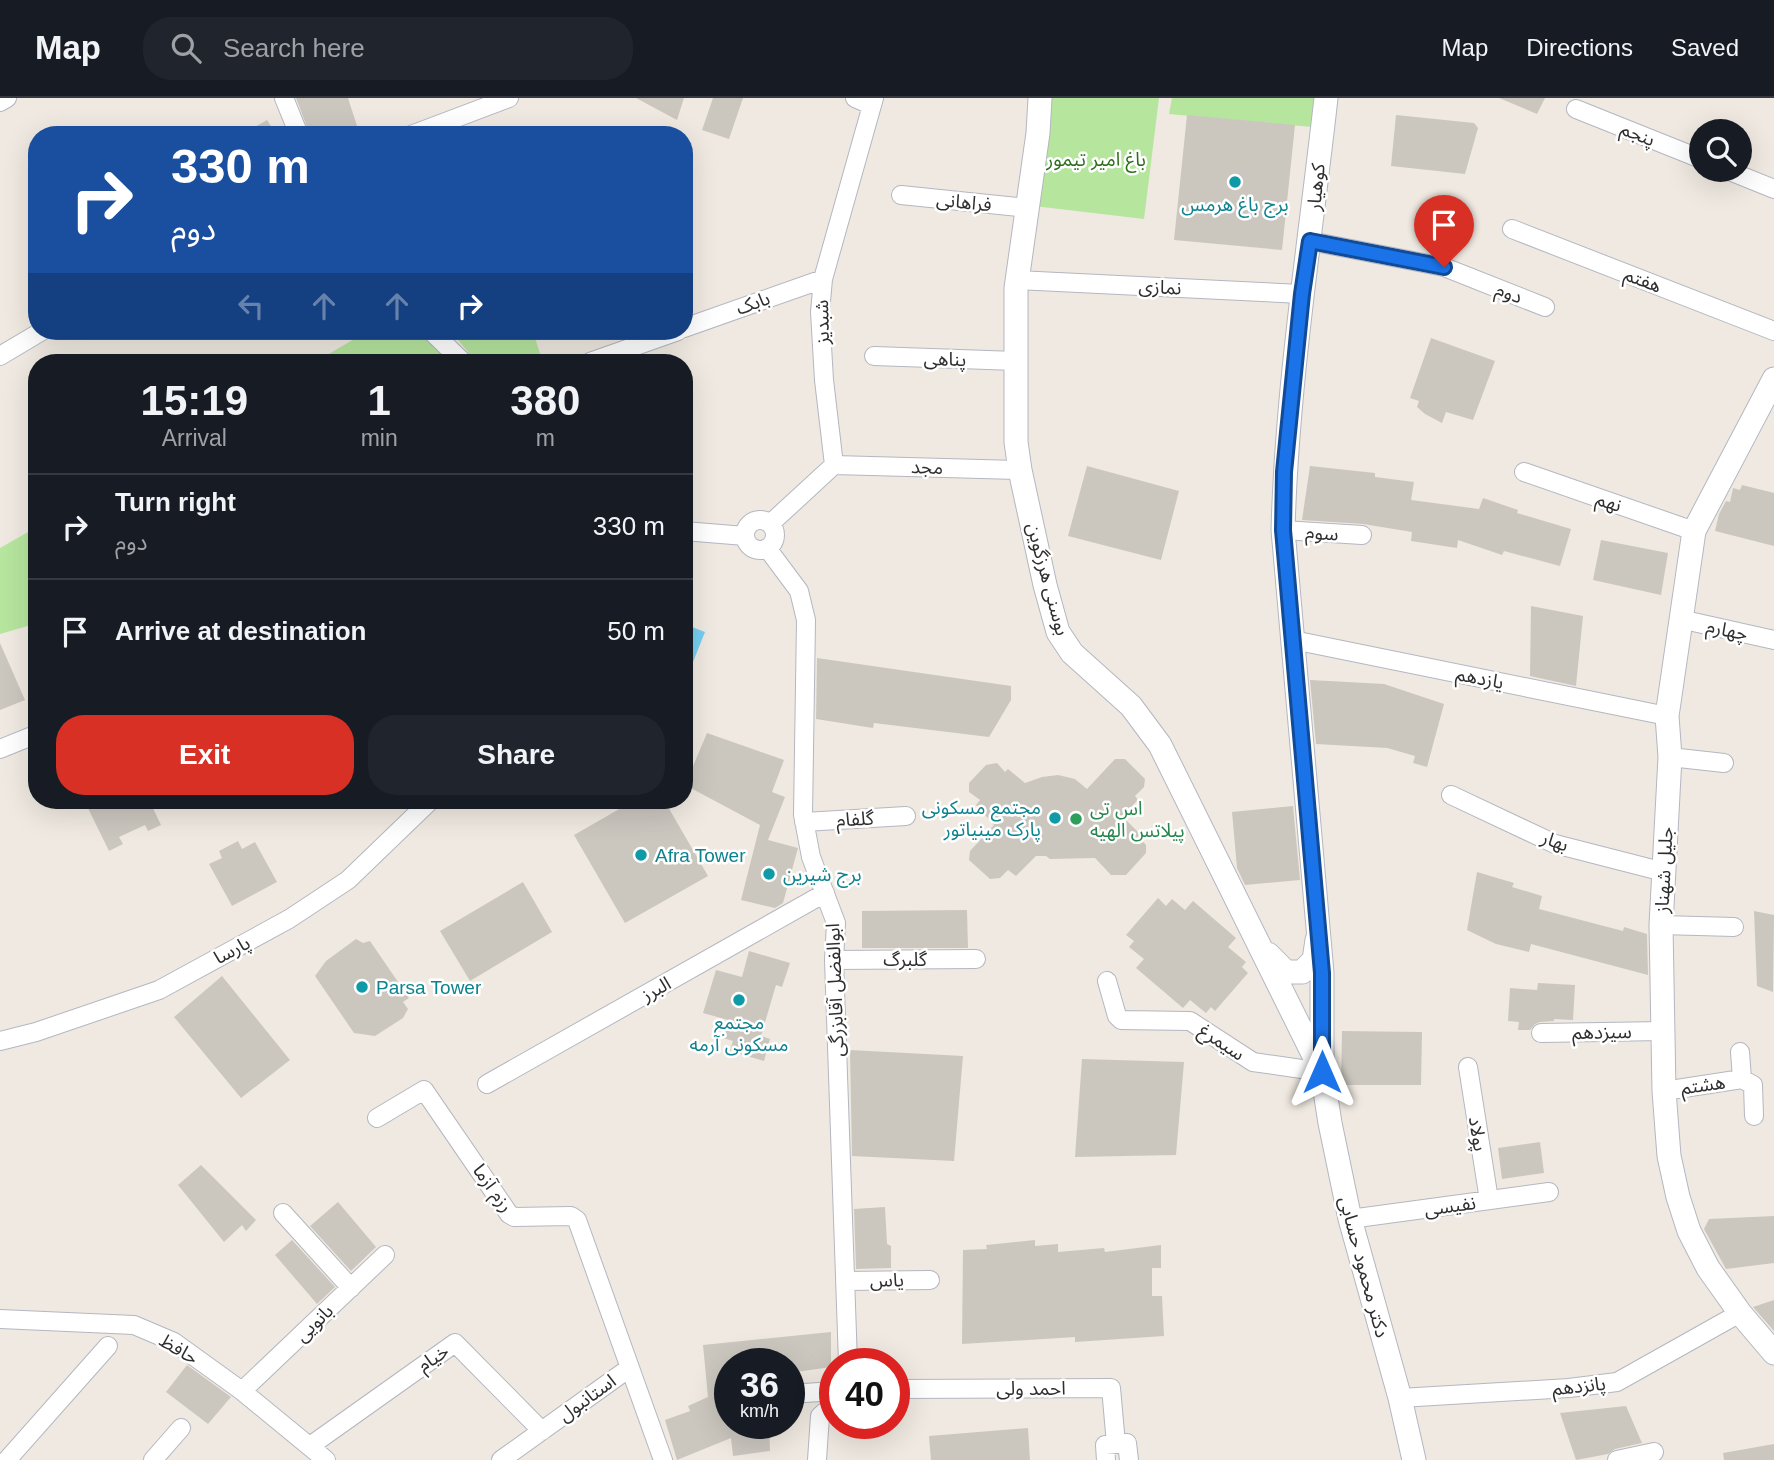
<!DOCTYPE html>
<meta charset="utf-8">
<style>
:root{--surface:#171b24;--page:#20242c;--text:#f1f3f6;--muted:#9ea1a6;--line:#363941;--accent:#d93025}
body{margin:0;font-family:Arial,"Noto Sans Arabic",sans-serif;background:var(--page);color:var(--text);height:100vh;display:flex;flex-direction:column;font-size:26px;white-space:nowrap}
*{box-sizing:border-box;margin:0}
p{font-size:23px;color:var(--muted)}
.icon{flex:none;width:38px;height:38px;fill:none;stroke:currentColor;stroke-width:2;stroke-linecap:round;stroke-linejoin:round}
.map{position:relative;flex:1;overflow:hidden}
.sheet{position:absolute;left:28px;top:256px;width:665px;height:455px;display:flex;flex-direction:column;background:var(--surface);border-radius:28px;box-shadow:0 7px 28px #0002}
.sheet>*{flex:none}
.top-card{position:absolute;left:28px;top:28px;width:665px;height:214px;border-radius:28px;box-shadow:0 7px 28px #0002;background:#1a4fa0;color:#fff;overflow:hidden}
.controls{position:absolute;left:1689px;top:21px;display:grid;gap:14px}
.controls a{display:grid;place-items:center;width:63px;height:63px;border-radius:50%;background:var(--surface);box-shadow:0 7px 28px #0002;font-size:35px}
.speed{position:absolute;left:714px;top:1250px;display:flex;gap:14px;font-size:35px;font-weight:700;text-align:center}
.speed>*{display:grid;place-content:center;width:91px;height:91px;border-radius:50%;background:var(--surface);box-shadow:0 7px 28px #0002;line-height:1}
.speed small{font-size:18px;font-weight:400}
.speed .limit{border:10px solid #d22;background:#fff;color:#111}
.pin{position:absolute;display:grid;place-items:center;width:60px;height:60px;color:#fff;margin:-72px -30px;border-radius:50% 50% 50% 0;rotate:-45deg;box-shadow:0 0 7px #0007}
.pin .icon{rotate:45deg}
.me{position:absolute;width:77px;margin:-38px;rotate:0deg;stroke-linejoin:round;filter:drop-shadow(0 0 5px #0008)}
.turn{display:flex;align-items:center;gap:24px;height:147px;padding:0 28px;font-size:32px}
.turn .icon{width:91px;height:91px;stroke-width:2.5}
.turn b{display:block;font-size:49px;line-height:60px}
.lanes{display:flex;align-items:center;height:66px;padding:0 28px;background:#0003;justify-content:center;gap:35px;direction:ltr}
.lanes .off{opacity:.35}
.eta{display:flex;justify-content:space-evenly;align-items:center;height:119px;text-align:center}
.eta b{font-size:42px;font-weight:700;line-height:49px}
.button{display:flex;gap:14px;margin-top:auto;padding:14px 28px}
.button a{flex:1;height:80px;border-radius:28px;background:var(--accent);color:#fff;font-size:28px;font-weight:700;line-height:80px;text-align:center}
.button a+a{background:var(--page);color:var(--text)}
ul{padding:0;list-style:none}
li{display:flex;align-items:center;gap:21px;height:105px;padding:0 28px;border-top:2px solid var(--line)}
li div{flex:1}
li b{display:block;font-size:26px}
li em{font-style:normal}
header{display:flex;align-items:center;gap:42px;box-sizing:border-box;height:98px;padding:0 35px;background:var(--surface);border-bottom:2px solid var(--line)}
header strong{font-size:33px}
nav{display:flex;gap:38px;margin-inline-start:auto;font-size:24px}
.search{width:490px;height:63px;background:var(--page);display:flex;align-items:center;gap:18px;box-sizing:border-box;padding:0 24px;border-radius:28px;color:var(--muted);font-size:26px}
.map>svg:first-child{display:block}
.green{fill:#b6e59e}
.water{fill:#75cff0}
.building{fill:#cbc7bf}
.lines{fill:none;stroke-linecap:round;stroke-linejoin:round}
.minor-casing{stroke:#b4b7c1;stroke-width:20}
.tertiary-casing{stroke:#b4b7c1;stroke-width:25}
.minor{stroke:#fff;stroke-width:18}
.tertiary{stroke:#fff;stroke-width:23}
.route-casing{stroke:#114b97;stroke-width:18}
.route{stroke:#1a73e8;stroke-width:12}
.culture-dot{fill:#0f9aa8;stroke:#fff;stroke-width:2.5}
.leisure-dot{fill:#2e9e5b;stroke:#fff;stroke-width:2.5}
.labels{text-anchor:middle;dominant-baseline:central;stroke-width:5;stroke-linejoin:round;paint-order:stroke}
.street-label{font-size:19px;fill:#2e2e2e;stroke:#fff}
.park-label{font-size:19px;fill:#2c6e1b;stroke:#fff}
.culture-label{font-size:19px;fill:#0d838f;stroke:#fff;text-anchor:start}
.leisure-label{font-size:19px;fill:#27864d;stroke:#fff;text-anchor:start}
</style>
<header>
<strong>Map</strong>
<div class="search"><svg class="icon" aria-label="search" viewBox="0 0 24 24"><circle cx="10" cy="10" r="6"/><path d="M15 15l6 6"/></svg>Search here</div>
<nav><a>Map</a><a>Directions</a><a>Saved</a></nav>
</header>
<div class="map">
<svg width="1774" height="1362" viewBox="0 0 1774 1362">
<rect width="100%" height="100%" fill="#efe9e1"/>
<path class="green" d="M 1046,0 L 1159,0 L 1144,121 L 1034,108 Z
M 1172,0 L 1315,0 L 1312,29 L 1169,16 Z
M 368,233 L 420,233 L 453,264 L 315,264 Z
M 451,233 L 533,233 L 542,262 L 538,264 L 476,264 Z
M 37,429 L 37,539 L 31,527 L 0,536 L 0,450 Z"/>
<path class="water" d="M 684,526 L 705,534 L 687,579 L 684,578 Z"/>
<path class="building" d="M 296,0 L 348,0 L 358,31 L 341,37 L 310,37 Z
M 636,0 L 684,0 L 677,22 Z
M 713,0 L 743,0 L 729,41 L 702,32 Z
M 1499,0 L 1545,0 L 1537,16 Z
M 1187,17 L 1295,27 L 1282,152 L 1174,142 Z
M 1396,17 L 1474,25 L 1478,30 L 1465,76 L 1391,68 Z
M 267,22 L 277,37 L 241,37 Z
M 1431,240 L 1495,263 L 1473,322 L 1446,314 L 1442,325 L 1425,316 L 1417,309 L 1419,303 L 1410,300 Z
M 1087,368 L 1179,393 L 1161,462 L 1068,438 Z
M 1310,368 L 1375,375 L 1375,379 L 1414,384 L 1411,402 L 1479,411 L 1483,400 L 1518,412 L 1517,415 L 1571,431 L 1560,468 L 1504,453 L 1502,457 L 1458,442 L 1457,450 L 1411,443 L 1412,434 L 1363,426 L 1302,422 Z
M 1742,387 L 1774,395 L 1774,448 L 1715,433 L 1719,416 L 1726,403 L 1730,404 L 1733,390 L 1740,392 Z
M 1601,442 L 1668,455 L 1661,497 L 1593,482 Z
M 1531,508 L 1583,518 L 1576,588 L 1530,578 Z
M 0,545 L 25,602 L 0,612 Z
M 817,560 L 1011,588 L 1011,602 L 989,639 L 874,625 L 873,630 L 816,621 Z
M 1310,582 L 1384,586 L 1444,606 L 1427,669 L 1413,665 L 1415,658 L 1387,650 L 1316,646 Z
M 707,635 L 784,662 L 772,694 L 785,699 L 768,742 L 798,750 L 783,805 L 775,810 L 741,802 L 760,727 L 685,687 Z
M 1115,661 L 1125,661 L 1145,681 L 1144,689 L 1135,698 L 1138,702 L 1122,718 L 1140,736 L 1138,738 L 1146,747 L 1146,755 L 1126,777 L 1111,777 L 1095,760 L 1050,761 L 1046,758 L 1036,758 L 1016,778 L 1008,772 L 1000,780 L 990,781 L 969,762 L 970,753 L 994,727 L 976,707 L 980,702 L 969,694 L 969,685 L 986,667 L 997,665 L 1005,674 L 1008,671 L 1025,685 L 1042,679 L 1058,677 L 1075,681 L 1087,691 Z
M 84,702 L 149,702 L 161,727 L 148,733 L 145,727 L 119,739 L 123,746 L 109,753 Z
M 635,702 L 664,702 L 708,778 L 625,825 L 574,737 Z
M 1293,708 L 1300,782 L 1245,787 L 1237,770 L 1232,714 Z
M 238,743 L 242,751 L 255,744 L 277,784 L 232,808 L 209,766 L 222,760 L 219,753 Z
M 1477,774 L 1514,785 L 1512,789 L 1542,798 L 1539,811 L 1623,833 L 1624,829 L 1647,836 L 1648,877 L 1531,846 L 1529,854 L 1496,846 L 1467,832 Z
M 523,784 L 552,834 L 470,883 L 440,833 Z
M 1158,800 L 1166,808 L 1172,801 L 1185,812 L 1193,803 L 1236,840 L 1228,849 L 1246,864 L 1242,869 L 1248,875 L 1215,913 L 1211,909 L 1206,915 L 1190,902 L 1183,910 L 1136,870 L 1144,861 L 1129,849 L 1134,843 L 1126,837 Z
M 967,812 L 968,850 L 862,850 L 862,813 Z
M 1754,813 L 1774,817 L 1773,894 L 1757,888 Z
M 356,841 L 363,845 L 370,843 L 409,900 L 403,904 L 408,911 L 403,920 L 375,938 L 354,935 L 315,878 L 326,863 Z
M 749,853 L 790,865 L 782,889 L 776,887 L 761,938 L 770,941 L 764,963 L 730,953 L 733,943 L 723,940 L 728,922 L 703,915 L 716,872 L 742,879 Z
M 222,878 L 290,962 L 241,1000 L 174,919 Z
M 1538,885 L 1575,887 L 1573,922 L 1554,921 L 1554,923 L 1540,924 L 1535,926 L 1530,932 L 1518,932 L 1519,924 L 1508,923 L 1510,890 L 1537,892 Z
M 1342,933 L 1422,934 L 1421,987 L 1341,987 Z
M 850,952 L 963,958 L 954,1063 L 852,1058 Z
M 1082,961 L 1184,964 L 1176,1057 L 1075,1059 Z
M 1540,1044 L 1544,1075 L 1502,1081 L 1498,1050 Z
M 201,1067 L 256,1122 L 246,1133 L 242,1127 L 224,1144 L 178,1087 Z
M 338,1104 L 376,1149 L 351,1173 L 310,1128 Z
M 885,1109 L 887,1146 L 891,1148 L 891,1170 L 856,1171 L 854,1111 Z
M 1774,1118 L 1774,1165 L 1726,1171 L 1704,1131 L 1709,1121 Z
M 292,1142 L 335,1189 L 317,1206 L 275,1157 Z
M 1035,1142 L 1035,1148 L 1058,1146 L 1058,1154 L 1104,1150 L 1105,1154 L 1161,1147 L 1161,1170 L 1152,1170 L 1152,1198 L 1162,1198 L 1164,1238 L 1075,1244 L 1075,1239 L 962,1246 L 963,1152 L 987,1151 L 986,1147 Z
M 1774,1202 L 1774,1233 L 1753,1209 Z
M 831,1234 L 831,1269 L 789,1275 L 789,1265 L 730,1265 L 730,1325 L 769,1325 L 770,1353 L 733,1358 L 731,1340 L 677,1362 L 665,1322 L 690,1313 L 688,1308 L 708,1299 L 703,1247 Z
M 187,1267 L 231,1299 L 208,1326 L 166,1294 Z
M 1626,1308 L 1642,1345 L 1615,1351 L 1608,1356 L 1576,1362 L 1560,1315 Z
M 1028,1330 L 1030,1362 L 931,1362 L 929,1338 Z
M 1774,1346 L 1774,1362 L 1724,1362 L 1723,1355 Z"/>
<g class="lines">
<defs>
<path id="minor" d="M 284,0 L 299,37
M 855,0 L 871,7
M 0,4 L 7,0
M 1576,11 L 1701,61
M 411,37 L 509,0
M 1727,72 L 1774,91
M 901,97 L 1028,110
M 1512,131 L 1774,233
M 1310,143 L 1444,169 L 1545,209
M 1017,182 L 1302,196
M 684,230 L 823,181
M 431,233 L 463,264
M 0,258 L 42,233
M 874,258 L 1016,263
M 590,264 L 678,233
M 834,367 L 824,282 L 820,214 L 823,181 L 874,0
M 834,367 L 1020,372
M 1524,374 L 1694,433
M745 437a15 15 0 1 1 30 0a15 15 0 1 1-30 0Z
M 770,426 L 834,367
M 1283,432 L 1362,437
M 684,433 L 745,438
M 767,450 L 799,493 L 806,522 L 803,717 L 811,759 L 836,825 L 834,862 L 848,1265
M 1680,521 L 1774,542
M 1293,542 L 1667,618
M 0,651 L 37,636
M 1670,659 L 1724,665
M 1451,697 L 1555,746 L 1664,774
M 804,724 L 906,718
M 1661,827 L 1734,829
M 834,862 L 976,861
M 1107,883 L 1117,918 L 1121,922 L 1190,923 L 1253,964 L 1322,974
M 1541,935 L 1663,933
M 0,943 L 36,934 L 159,892 L 289,821 L 348,782 L 431,702
M 1740,954 L 1742,981 L 1753,987 L 1754,1018
M 1468,969 L 1489,1102
M 487,986 L 825,795
M 1664,993 L 1742,981
M 377,1020 L 424,992 L 509,1116 L 514,1119 L 571,1118 L 577,1122 L 663,1362
M 283,1115 L 351,1190
M 1350,1121 L 1549,1094
M 845,1183 L 930,1182
M 0,1221 L 134,1227 L 174,1244 L 242,1293 L 326,1362
M 894,1291 L 1111,1290 L 1116,1346
M 242,1293 L 385,1157
M 789,1296 L 835,1293
M 1400,1300 L 1569,1290 L 1617,1284 L 1740,1215
M 310,1348 L 455,1245 L 542,1333
M 7,1362 L 108,1248
M 153,1362 L 181,1330
M 501,1362 L 628,1271
M 817,1362 L 820,1318 L 835,1305
M 1106,1362 L 1105,1347 L 1127,1345 L 1129,1362
M 1617,1362 L 1654,1354"/>
<path id="tertiary" d="M 1040,0 L 1038,35 L 1016,190 L 1016,344 L 1020,372 L 1045,487 L 1058,534 L 1072,555 L 1131,608 L 1160,647 L 1320,970
M 1326,0 C 1310,143 1287,288 1283,432 L 1322,875 L 1322,974 L 1330,1025 L 1350,1121 L 1400,1300 L 1414,1362
M 1774,281 L 1694,433 L 1667,618 L 1670,659 L 1661,827 L 1664,993 L 1669,1058 L 1678,1099 L 1689,1133 L 1708,1170 L 1740,1215 L 1774,1255
M 1268,856 L 1286,874 L 1302,874 L 1314,862 L 1317,842"/>
</defs>
<use href="#minor" class="minor-casing"/>
<use href="#tertiary" class="tertiary-casing"/>
<use href="#minor" class="minor"/>
<use href="#tertiary" class="tertiary"/>
</g>
<g class="lines">
<defs>
<path id="route" d="M 1322,974 L 1322,875 L 1283,432 L 1284,374 L 1302,196 L 1310,143 L 1444,169"/>
</defs>
<use href="#route" class="route-casing"/>
<use href="#route" class="route"/>
</g>
<g class="culture-dot">
<circle cx="1235" cy="84" r="7"/>
<circle cx="1055" cy="720" r="7"/>
<circle cx="641" cy="757" r="7"/>
<circle cx="769" cy="776" r="7"/>
<circle cx="362" cy="889" r="7"/>
<circle cx="739" cy="902" r="7"/>
</g>
<circle class="leisure-dot" cx="1076" cy="721" r="7"/>
<g class="labels">
<g class="street-label">
<text transform="translate(1638 36) rotate(22)">پنجم</text>
<text transform="translate(1316 89) rotate(-84)">کوهیار</text>
<text transform="translate(964 104) rotate(6)">فراهانی</text>
<text transform="translate(1643 182) rotate(21)">هفتم</text>
<text transform="translate(1160 189) rotate(3)">نمازی</text>
<text transform="translate(1509 195) rotate(21)">دوم</text>
<text transform="translate(753 205) rotate(-20)">بابک</text>
<text transform="translate(822 224) rotate(-91)">شبدیز</text>
<text transform="translate(945 261) rotate(2)">پناهی</text>
<text transform="translate(927 369) rotate(2)">مجد</text>
<text transform="translate(1609 404) rotate(19)">نهم</text>
<text transform="translate(1322 435) rotate(4)">سوم</text>
<text transform="translate(1048 481) rotate(75)">بوسنی هرزگوین</text>
<text transform="translate(1727 532) rotate(12)">چهارم</text>
<text transform="translate(1480 580) rotate(11)">یازدهم</text>
<text transform="translate(855 721) rotate(-3)">گلفام</text>
<text transform="translate(1555 743) rotate(20)">بهار</text>
<text transform="translate(1664 772) rotate(-87)">جلیل شهناز</text>
<text transform="translate(232 852) rotate(-28)">پارسا</text>
<text x="905" y="861">گلبرگ</text>
<text transform="translate(656 891) rotate(-29)">البرز</text>
<text transform="translate(835 892) rotate(-92)">ابوالفضل آقابزرگی</text>
<text transform="translate(1602 934) rotate(-1)">سیزدهم</text>
<text transform="translate(1222 944) rotate(34)">سیمرغ</text>
<text transform="translate(1703 987) rotate(-8)">هشتم</text>
<text transform="translate(1478 1036) rotate(81)">پولاد</text>
<text transform="translate(493 1090) rotate(54)">رزم آزما</text>
<text transform="translate(1450 1108) rotate(-8)">نفیسی</text>
<text transform="translate(1364 1169) rotate(75)">دکتر محمود حسابی</text>
<text transform="translate(887 1182) rotate(-1)">یاس</text>
<text transform="translate(314 1225) rotate(-44)">بانویی</text>
<text transform="translate(179 1251) rotate(31)">حافظ</text>
<text transform="translate(433 1260) rotate(-34)">خیام</text>
<text transform="translate(1579 1288) rotate(-6)">پانزدهم</text>
<text x="1031" y="1290">احمد ولی</text>
<text transform="translate(587 1300) rotate(-36)">استانبول</text>
</g>
<g class="park-label">
<text x="1096" y="61">باغ امیر تیمور</text>
</g>
<g class="culture-label">
<text x="1235" y="106" text-anchor="middle">برج باغ هرمس</text>
<text x="1041" y="709" text-anchor="end">مجتمع مسکونی<tspan x="1041" dy="22">پارک مینیاتور</tspan></text>
<text x="655" y="757">Afra Tower</text>
<text x="783" y="776">برج شیرین</text>
<text x="376" y="889">Parsa Tower</text>
<text x="739" y="924" text-anchor="middle">مجتمع<tspan x="739" dy="22">مسکونی آرمه</tspan></text>
</g>
<g class="leisure-label">
<text x="1090" y="710">اس تی<tspan x="1090" dy="22">پیلاتس الهیه</tspan></text>
</g>
</g>
</svg>
<div class="controls">
<a><svg class="icon" aria-label="search" viewBox="0 0 24 24"><circle cx="10" cy="10" r="6"/><path d="M15 15l6 6"/></svg></a>
</div>
<div class="speed"><div>36<small>km/h</small></div><div class="limit">40</div></div>
<div class="pin" style="left:1444px;top:169px;background:#d93025"><svg class="icon" aria-label="arrive" viewBox="0 0 24 24"><path d="M6 21V4h12l-3 4 3 4H6"/></svg></div>
<svg class="me" style="left:1322px;top:974px" viewBox="-20 -20 40 40"><path d="M0-17L14 15 0 8-14 15z" fill="#1a73e8" stroke="#fff" stroke-width="4"/></svg>
<div class="top-card">
<div class="turn"><svg class="icon" aria-label="right" viewBox="0 0 24 24"><path d="M7 20v-9h11M14 6l5 5-5 5"/></svg><div><b>330 m</b>دوم</div></div>
<div class="lanes"><svg class="icon off" aria-label="left" viewBox="0 0 24 24"><path d="M17 20v-9H6M10 6l-5 5 5 5"/></svg><svg class="icon off" aria-label="ahead" viewBox="0 0 24 24"><path d="M12 20V5M6 11l6-6 6 6"/></svg><svg class="icon off" aria-label="ahead" viewBox="0 0 24 24"><path d="M12 20V5M6 11l6-6 6 6"/></svg><svg class="icon" aria-label="right" viewBox="0 0 24 24"><path d="M7 20v-9h11M14 6l5 5-5 5"/></svg></div>
</div>
<section class="sheet">
<div class="eta">
<div><b>15:19</b><p>Arrival</p></div>
<div><b>1</b><p>min</p></div>
<div><b>380</b><p>m</p></div>
</div>
<ul>
<li><svg class="icon" aria-label="right" viewBox="0 0 24 24"><path d="M7 20v-9h11M14 6l5 5-5 5"/></svg><div><b>Turn right</b><p>دوم</p></div><em>330 m</em></li>
<li><svg class="icon" aria-label="arrive" viewBox="0 0 24 24"><path d="M6 21V4h12l-3 4 3 4H6"/></svg><div><b>Arrive at destination</b></div><em>50 m</em></li>
</ul>
<div class="button"><a>Exit</a><a>Share</a></div>
</section>
</div>
